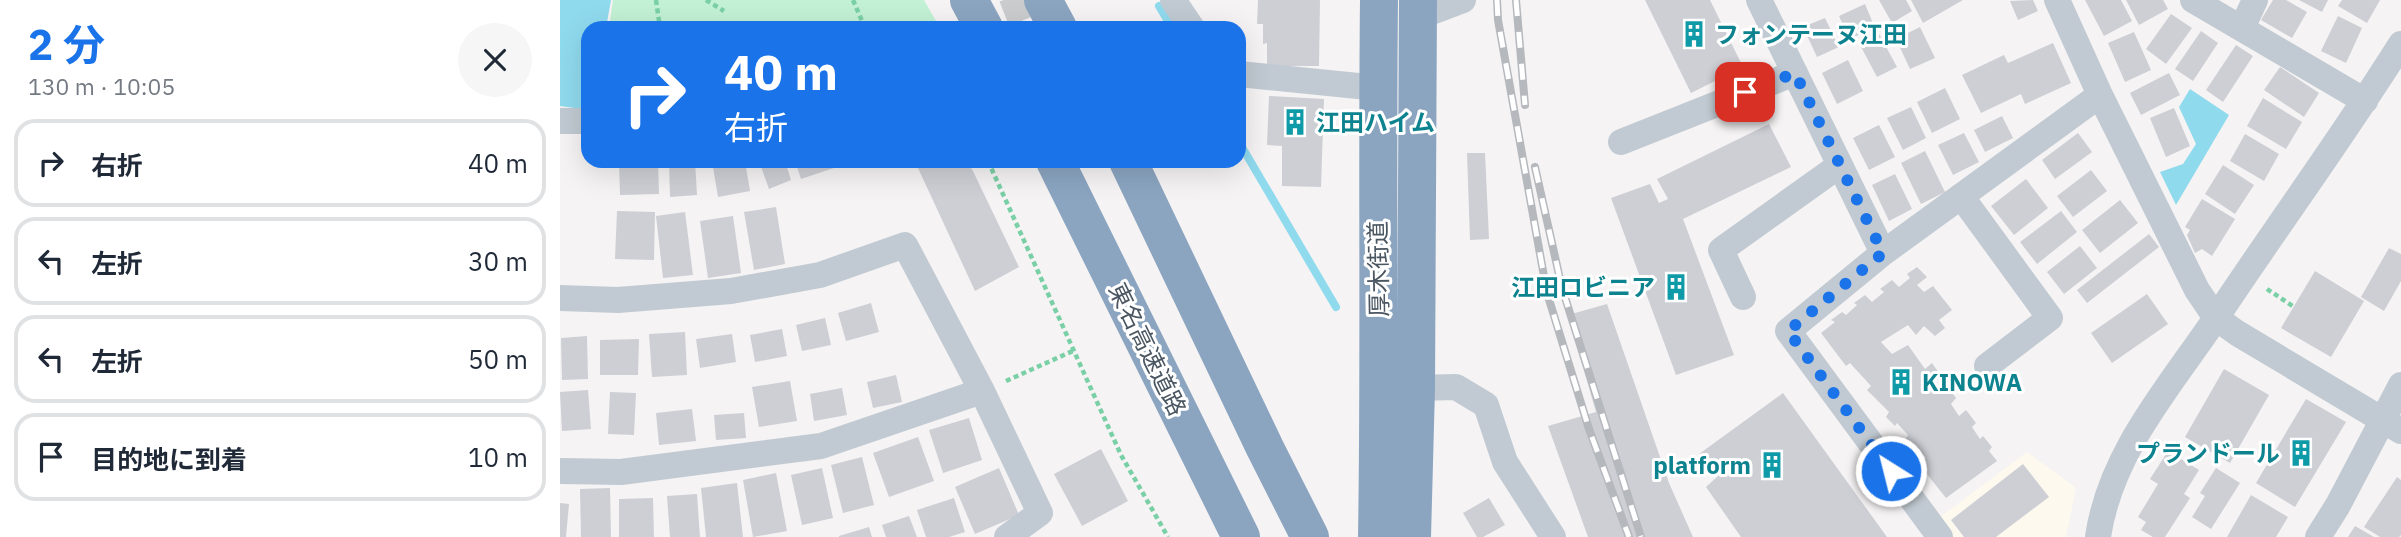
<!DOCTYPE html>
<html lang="ja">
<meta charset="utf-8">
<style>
:root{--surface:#fff;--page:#f6f6f7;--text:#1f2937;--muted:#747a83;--line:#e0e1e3;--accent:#1a73e8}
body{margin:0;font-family:"IBM Plex Sans","Noto Sans JP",sans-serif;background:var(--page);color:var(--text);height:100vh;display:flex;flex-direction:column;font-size:26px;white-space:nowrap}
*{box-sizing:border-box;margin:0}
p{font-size:23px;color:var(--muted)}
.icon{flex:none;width:38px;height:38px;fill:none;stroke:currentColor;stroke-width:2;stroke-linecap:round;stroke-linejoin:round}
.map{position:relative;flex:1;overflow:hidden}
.details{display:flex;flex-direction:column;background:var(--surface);width:560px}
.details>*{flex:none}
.guide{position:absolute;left:21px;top:21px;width:665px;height:147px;border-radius:21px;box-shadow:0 7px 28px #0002;background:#1a73e8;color:#fff;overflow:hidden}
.pin{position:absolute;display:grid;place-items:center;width:60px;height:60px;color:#fff;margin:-30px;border-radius:14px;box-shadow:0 4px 10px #0006}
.me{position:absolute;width:77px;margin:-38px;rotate:324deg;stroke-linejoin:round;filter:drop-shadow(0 0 5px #0008)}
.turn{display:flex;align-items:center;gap:24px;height:147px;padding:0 28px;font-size:32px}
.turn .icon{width:91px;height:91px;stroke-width:2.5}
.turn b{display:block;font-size:49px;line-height:60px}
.round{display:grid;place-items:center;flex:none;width:74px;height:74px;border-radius:37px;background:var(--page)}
.head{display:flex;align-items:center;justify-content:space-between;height:119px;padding:0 28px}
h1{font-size:42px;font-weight:700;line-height:52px;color:var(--accent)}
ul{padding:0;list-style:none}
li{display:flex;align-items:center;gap:21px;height:88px;margin:0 14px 10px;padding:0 14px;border:4px solid var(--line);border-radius:21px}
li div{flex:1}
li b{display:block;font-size:26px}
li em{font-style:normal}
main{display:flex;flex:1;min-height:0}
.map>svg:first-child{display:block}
.commercial{fill:#fdf9ef}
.green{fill:#c3f1d5}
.water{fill:#90daee}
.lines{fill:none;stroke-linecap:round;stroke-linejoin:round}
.stream{stroke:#90daee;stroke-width:8}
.building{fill:#cdcfd5}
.minor-tunnel{stroke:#caccce;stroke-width:26;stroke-dasharray:26 13;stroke-linecap:butt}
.path{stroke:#7ad0a6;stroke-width:4.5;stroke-dasharray:5 3.5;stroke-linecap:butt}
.minor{stroke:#c1cad2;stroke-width:26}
.highway{stroke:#8ba5c1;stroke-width:38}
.rail-casing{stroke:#b5b8bd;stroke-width:8}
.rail{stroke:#fff;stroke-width:5;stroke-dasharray:16;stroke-linecap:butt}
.route{stroke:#1a73e8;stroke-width:12;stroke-dasharray:0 21.6}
.labels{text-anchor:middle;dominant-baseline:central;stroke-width:6;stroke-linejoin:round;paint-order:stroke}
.culture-label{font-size:24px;font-weight:bold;fill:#0d838f;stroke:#fff;text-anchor:start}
.street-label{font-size:24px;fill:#4a5661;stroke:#fff}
</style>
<main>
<section class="details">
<div class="head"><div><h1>2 分</h1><p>130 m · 10:05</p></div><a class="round"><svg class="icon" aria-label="close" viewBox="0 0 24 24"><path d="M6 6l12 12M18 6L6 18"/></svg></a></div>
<ul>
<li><svg class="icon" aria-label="right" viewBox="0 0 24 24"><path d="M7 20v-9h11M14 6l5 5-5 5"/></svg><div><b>右折</b></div><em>40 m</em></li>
<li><svg class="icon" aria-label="left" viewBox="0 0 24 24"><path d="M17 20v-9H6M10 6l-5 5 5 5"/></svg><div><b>左折</b></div><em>30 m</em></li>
<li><svg class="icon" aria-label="left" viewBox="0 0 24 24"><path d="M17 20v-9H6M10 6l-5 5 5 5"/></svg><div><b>左折</b></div><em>50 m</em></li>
<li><svg class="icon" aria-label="arrive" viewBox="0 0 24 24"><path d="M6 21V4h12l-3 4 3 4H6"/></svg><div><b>目的地に到着</b></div><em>10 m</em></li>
</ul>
</section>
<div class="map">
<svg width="1841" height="537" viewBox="0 0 1841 537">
<rect width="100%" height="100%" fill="#f5f3f3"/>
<path class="commercial" d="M 1467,452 L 1516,488 L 1506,537 L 1390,537 L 1376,520 Z"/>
<path class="green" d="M 53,0 L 364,0 L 380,28 L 49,28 Z"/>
<path class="water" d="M 0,0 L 51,0 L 46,28 L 28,28 L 28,110 L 0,106 Z
M 1630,89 L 1669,115 L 1616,205 L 1600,172 L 1623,164 L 1636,144 L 1619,107 Z"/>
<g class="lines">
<path class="stream" d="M 599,6 L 612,28
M 679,142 L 776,307"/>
</g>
<path class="building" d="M 698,0 L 760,0 L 759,66 L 707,66 L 707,43 L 703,44 L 703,24 L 697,24 Z
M 1085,0 L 1150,0 L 1183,67 L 1131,93 Z
M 1319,0 L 1346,0 L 1352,11 L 1332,23 Z
M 1351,0 L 1403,0 L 1363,23 Z
M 1473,0 L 1478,11 L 1458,20 L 1450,1 Z
M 1525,0 L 1561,0 L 1572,21 L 1544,36 Z
M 1566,0 L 1603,0 L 1608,9 L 1579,25 Z
M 1713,0 L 1726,0 L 1747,12 L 1732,38 L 1701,20 Z
M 1739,0 L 1768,0 L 1762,12 Z
M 1782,0 L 1820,0 L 1807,23 L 1778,6 Z
M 1305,4 L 1315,28 L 1289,39 L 1279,16 Z
M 1611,14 L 1632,28 L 1606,64 L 1586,49 Z
M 1778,16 L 1802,28 L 1786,63 L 1761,51 Z
M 1265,18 L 1279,47 L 1257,57 L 1243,27 Z
M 1360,27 L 1375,58 L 1350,69 L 1336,39 Z
M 1641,31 L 1658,43 L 1633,81 L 1615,69 Z
M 1574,32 L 1591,70 L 1565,82 L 1548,43 Z
M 1319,34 L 1337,67 L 1317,77 L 1300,45 Z
M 1493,43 L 1511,83 L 1465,104 L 1461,94 L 1421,113 L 1402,75 L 1444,55 L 1448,63 Z
M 1676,45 L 1693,56 L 1663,102 L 1646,90 Z
M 1288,60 L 1303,91 L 1277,104 L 1262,73 Z
M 1720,67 L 1759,93 L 1744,117 L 1704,90 Z
M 1609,73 L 1620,95 L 1581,115 L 1570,93 Z
M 1385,88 L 1400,119 L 1372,133 L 1357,102 Z
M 709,96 L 764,99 L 761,187 L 722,186 L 722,146 L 707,145 Z
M 1703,98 L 1742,122 L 1726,149 L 1687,126 Z
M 1351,107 L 1366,138 L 1343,150 L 1327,118 Z
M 1614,108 L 1630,146 L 1606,157 L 1590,118 Z
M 1442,116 L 1453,138 L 1425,152 L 1414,130 Z
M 1209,124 L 1231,167 L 1123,219 L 1174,355 L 1116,375 L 1051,198 L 1090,184 L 1099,203 L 1108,199 L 1097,179 Z
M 1319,125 L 1335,157 L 1309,170 L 1293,138 Z
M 1404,133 L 1419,162 L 1393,175 L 1378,145 Z
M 1518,133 L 1532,152 L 1495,179 L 1482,160 Z
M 1685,134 L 1719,154 L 1704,181 L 1670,161 Z
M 1365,151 L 1385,192 L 1361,204 L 1341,163 Z
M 907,153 L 925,153 L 929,239 L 910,240 Z
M 59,161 L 98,161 L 99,194 L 60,195 Z
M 109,161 L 135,161 L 137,195 L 110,197 Z
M 152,161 L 185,161 L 190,191 L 158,197 Z
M 199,161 L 225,161 L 231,180 L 209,189 Z
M 235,161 L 295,161 L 241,179 Z
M 364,161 L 398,161 L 412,169 L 459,267 L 415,291 L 358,168 Z
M 1663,165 L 1694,185 L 1675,214 L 1645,194 Z
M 1531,170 L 1547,191 L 1513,217 L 1497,196 Z
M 1335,174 L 1352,209 L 1329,221 L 1312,185 Z
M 1466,179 L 1488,208 L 1454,235 L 1431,206 Z
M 1642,199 L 1675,219 L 1652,256 L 1642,249 L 1635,253 L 1627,235 L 1630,230 L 1625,227 Z
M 1560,200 L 1578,223 L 1540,253 L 1522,230 Z
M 216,207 L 225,264 L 194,270 L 184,212 Z
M 57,211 L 95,212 L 94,260 L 55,259 Z
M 1501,211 L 1517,232 L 1477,264 L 1460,242 Z
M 125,212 L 133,275 L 103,278 L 96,216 Z
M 173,216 L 181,273 L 148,278 L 140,221 Z
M 1589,234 L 1599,247 L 1527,303 L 1517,290 Z
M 1520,246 L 1537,268 L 1504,294 L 1487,272 Z
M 1829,248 L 1841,254 L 1841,281 L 1824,311 L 1801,297 Z
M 1357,267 L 1367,277 L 1357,285 L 1364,292 L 1373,286 L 1392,310 L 1379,320 L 1385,328 L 1375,336 L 1364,326 L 1356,335 L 1348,325 L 1321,342 L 1332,354 L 1348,345 L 1365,369 L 1372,363 L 1379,373 L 1372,379 L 1383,393 L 1389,389 L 1396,398 L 1391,404 L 1399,416 L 1406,410 L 1416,423 L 1412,427 L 1420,439 L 1423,436 L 1432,447 L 1429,451 L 1437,461 L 1386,498 L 1359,464 L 1366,458 L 1356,448 L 1351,450 L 1344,442 L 1348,435 L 1337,423 L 1335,426 L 1326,417 L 1329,412 L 1307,390 L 1311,386 L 1290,363 L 1286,366 L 1261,333 L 1275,322 L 1271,320 L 1282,312 L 1286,315 L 1297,305 L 1294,303 L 1305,295 L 1312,302 L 1324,292 L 1320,289 L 1332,280 L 1339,287 L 1350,278 L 1347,274 Z
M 1755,271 L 1804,301 L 1771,357 L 1721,328 Z
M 1587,294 L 1608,324 L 1552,363 L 1531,333 Z
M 311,303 L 319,332 L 286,341 L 278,313 Z
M 1047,304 L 1109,483 L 1133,537 L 1028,537 L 988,426 L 1036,412 L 1008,315 Z
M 265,318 L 271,345 L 242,351 L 236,325 Z
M 222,329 L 227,356 L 195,362 L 190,335 Z
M 125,332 L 127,375 L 92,377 L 89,334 Z
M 172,334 L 176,362 L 140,368 L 136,339 Z
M 27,336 L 28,379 L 2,380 L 1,338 Z
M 79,339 L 78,375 L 40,375 L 40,340 Z
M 1664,369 L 1709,395 L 1670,463 L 1625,437 Z
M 336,375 L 342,402 L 313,408 L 307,382 Z
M 230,381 L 237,421 L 199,427 L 192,387 Z
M 282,388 L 287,415 L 254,421 L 250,394 Z
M 28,390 L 31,429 L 2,431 L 0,392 Z
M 50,392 L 76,393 L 74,435 L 48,434 Z
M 1223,393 L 1267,454 L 1327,537 L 1181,537 L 1146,487 L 1158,476 L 1139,454 Z
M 1746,399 L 1786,422 L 1735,507 L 1696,483 Z
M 132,409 L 136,441 L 99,445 L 96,413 Z
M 184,413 L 186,438 L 156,440 L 154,415 Z
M 409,418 L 422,460 L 383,473 L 369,430 Z
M 358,437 L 374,481 L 329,497 L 313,453 Z
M 541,449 L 568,501 L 522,526 L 494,474 Z
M 1608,451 L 1639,470 L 1624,494 L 1630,498 L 1605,537 L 1593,537 L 1581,530 L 1586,522 L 1578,517 L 1598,484 L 1590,479 Z
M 302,457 L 314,505 L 283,513 L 271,465 Z
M 1463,464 L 1489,497 L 1436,537 L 1404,537 L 1391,520 Z
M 262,468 L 273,518 L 242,525 L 231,475 Z
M 439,468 L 459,515 L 415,534 L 395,487 Z
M 1656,468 L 1680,483 L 1651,529 L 1632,517 L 1645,496 L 1640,493 Z
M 216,473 L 227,531 L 193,537 L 183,480 Z
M 1837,477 L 1841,480 L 1841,535 L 1839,537 L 1820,537 L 1804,527 Z
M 177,483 L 183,537 L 146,537 L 141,488 Z
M 50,488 L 51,537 L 21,537 L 20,489 Z
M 137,494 L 140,537 L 110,537 L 107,496 Z
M 1691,495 L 1728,517 L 1716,537 L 1667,537 Z
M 93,498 L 94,537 L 59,537 L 59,499 Z
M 394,498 L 405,532 L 389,537 L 366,537 L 357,510 Z
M 929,498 L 945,525 L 923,537 L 917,537 L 903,513 Z
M 0,503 L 9,504 L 6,537 L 0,537 Z
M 349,516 L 357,537 L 326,537 L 322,525 Z
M 1795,526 L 1814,537 L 1788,537 Z
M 309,527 L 312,537 L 279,537 L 279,536 Z"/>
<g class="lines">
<path class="minor-tunnel" d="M 408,28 L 479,0"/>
<path class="path" d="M 96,0 L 100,28
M 146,0 L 164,11
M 293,0 L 305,28
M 428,161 L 561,455 L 608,537
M 1707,289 L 1734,307
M 446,381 L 515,350"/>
<path class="minor" d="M 613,0 L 632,28
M 1199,0 L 1323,253
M 1497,0 L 1540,95 L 1637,290 L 1656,318 L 1677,333 L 1841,431
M 1633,0 L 1805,101
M 858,17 L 903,0
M 1682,28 L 1695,0
M 679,74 L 818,88
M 0,121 L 28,121
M 1061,142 L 1235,73
M 1401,196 L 1490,318 L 1427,366
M 1183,297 L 1161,250 L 1280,165
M 0,298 L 58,300 L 171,291 L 260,275 L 345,245 L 422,391 L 480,513 L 447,537
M 856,388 L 896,387 L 926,405 L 945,462 L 993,537
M 0,471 L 61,472 L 261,446 L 422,391
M 1380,537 L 1228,331 L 1323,253 L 1540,95
M 1538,537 C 1550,453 1610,386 1656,318 C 1717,226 1782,138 1841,44
M 1758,537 L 1778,505 L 1841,385"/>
<path class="highway" d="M 409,0 L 424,28
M 483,0 L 498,28
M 495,161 L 681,537
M 568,161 L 705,448 L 750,537
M 817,537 C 820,358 817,179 819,0
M 852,537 L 856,388 L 858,0"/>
<defs>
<path id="rail" d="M 937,0 L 938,20 L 987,293 L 1029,429 L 1069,537
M 956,0 L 965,105
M 975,167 L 1002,288 L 1081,537"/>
</defs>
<use href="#rail" class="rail-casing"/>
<use href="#rail" class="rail"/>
</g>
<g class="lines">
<path class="route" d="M 1185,92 L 1235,73 L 1323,253 L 1228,331 L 1331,471"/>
</g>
<defs>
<symbol id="building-bare" viewBox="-9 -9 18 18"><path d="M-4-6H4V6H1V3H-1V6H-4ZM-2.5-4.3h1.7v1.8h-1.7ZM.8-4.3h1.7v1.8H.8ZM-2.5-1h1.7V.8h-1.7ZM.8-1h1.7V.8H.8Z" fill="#0f9aa8" stroke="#fff" stroke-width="2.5" paint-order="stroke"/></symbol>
</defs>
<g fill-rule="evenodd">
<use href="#building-bare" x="1115" y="15" width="38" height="38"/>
<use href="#building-bare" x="716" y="103" width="38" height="38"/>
<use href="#building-bare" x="1097" y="268" width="38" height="38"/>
<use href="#building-bare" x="1322" y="363" width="38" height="38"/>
<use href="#building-bare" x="1722" y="434" width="38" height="38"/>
<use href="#building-bare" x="1193" y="446" width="38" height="38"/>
</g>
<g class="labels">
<g class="culture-label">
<text x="1155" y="34">フォンテーヌ江田</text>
<text x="756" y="122">江田ハイム</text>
<text x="1095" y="287" text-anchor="end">江田ロビニア</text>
<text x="1362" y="382">KINOWA</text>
<text x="1720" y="453" text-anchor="end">プランドール</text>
<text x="1191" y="465" text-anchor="end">platform</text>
</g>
<g class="street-label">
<text transform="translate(818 269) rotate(-91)">厚木街道</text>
<text transform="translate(588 349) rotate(64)">東名高速道路</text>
</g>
</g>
</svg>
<div class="pin" style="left:1185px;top:92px;background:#d93025"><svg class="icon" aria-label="arrive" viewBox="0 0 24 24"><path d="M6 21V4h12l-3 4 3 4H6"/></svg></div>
<svg class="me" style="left:1331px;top:471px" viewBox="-20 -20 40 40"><circle r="17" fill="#1a73e8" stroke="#fff" stroke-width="3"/><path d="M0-11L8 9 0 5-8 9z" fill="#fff"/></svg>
<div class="guide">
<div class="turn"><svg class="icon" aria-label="right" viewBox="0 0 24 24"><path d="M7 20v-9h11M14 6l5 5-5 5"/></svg><div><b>40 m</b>右折</div></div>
</div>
</div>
</main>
